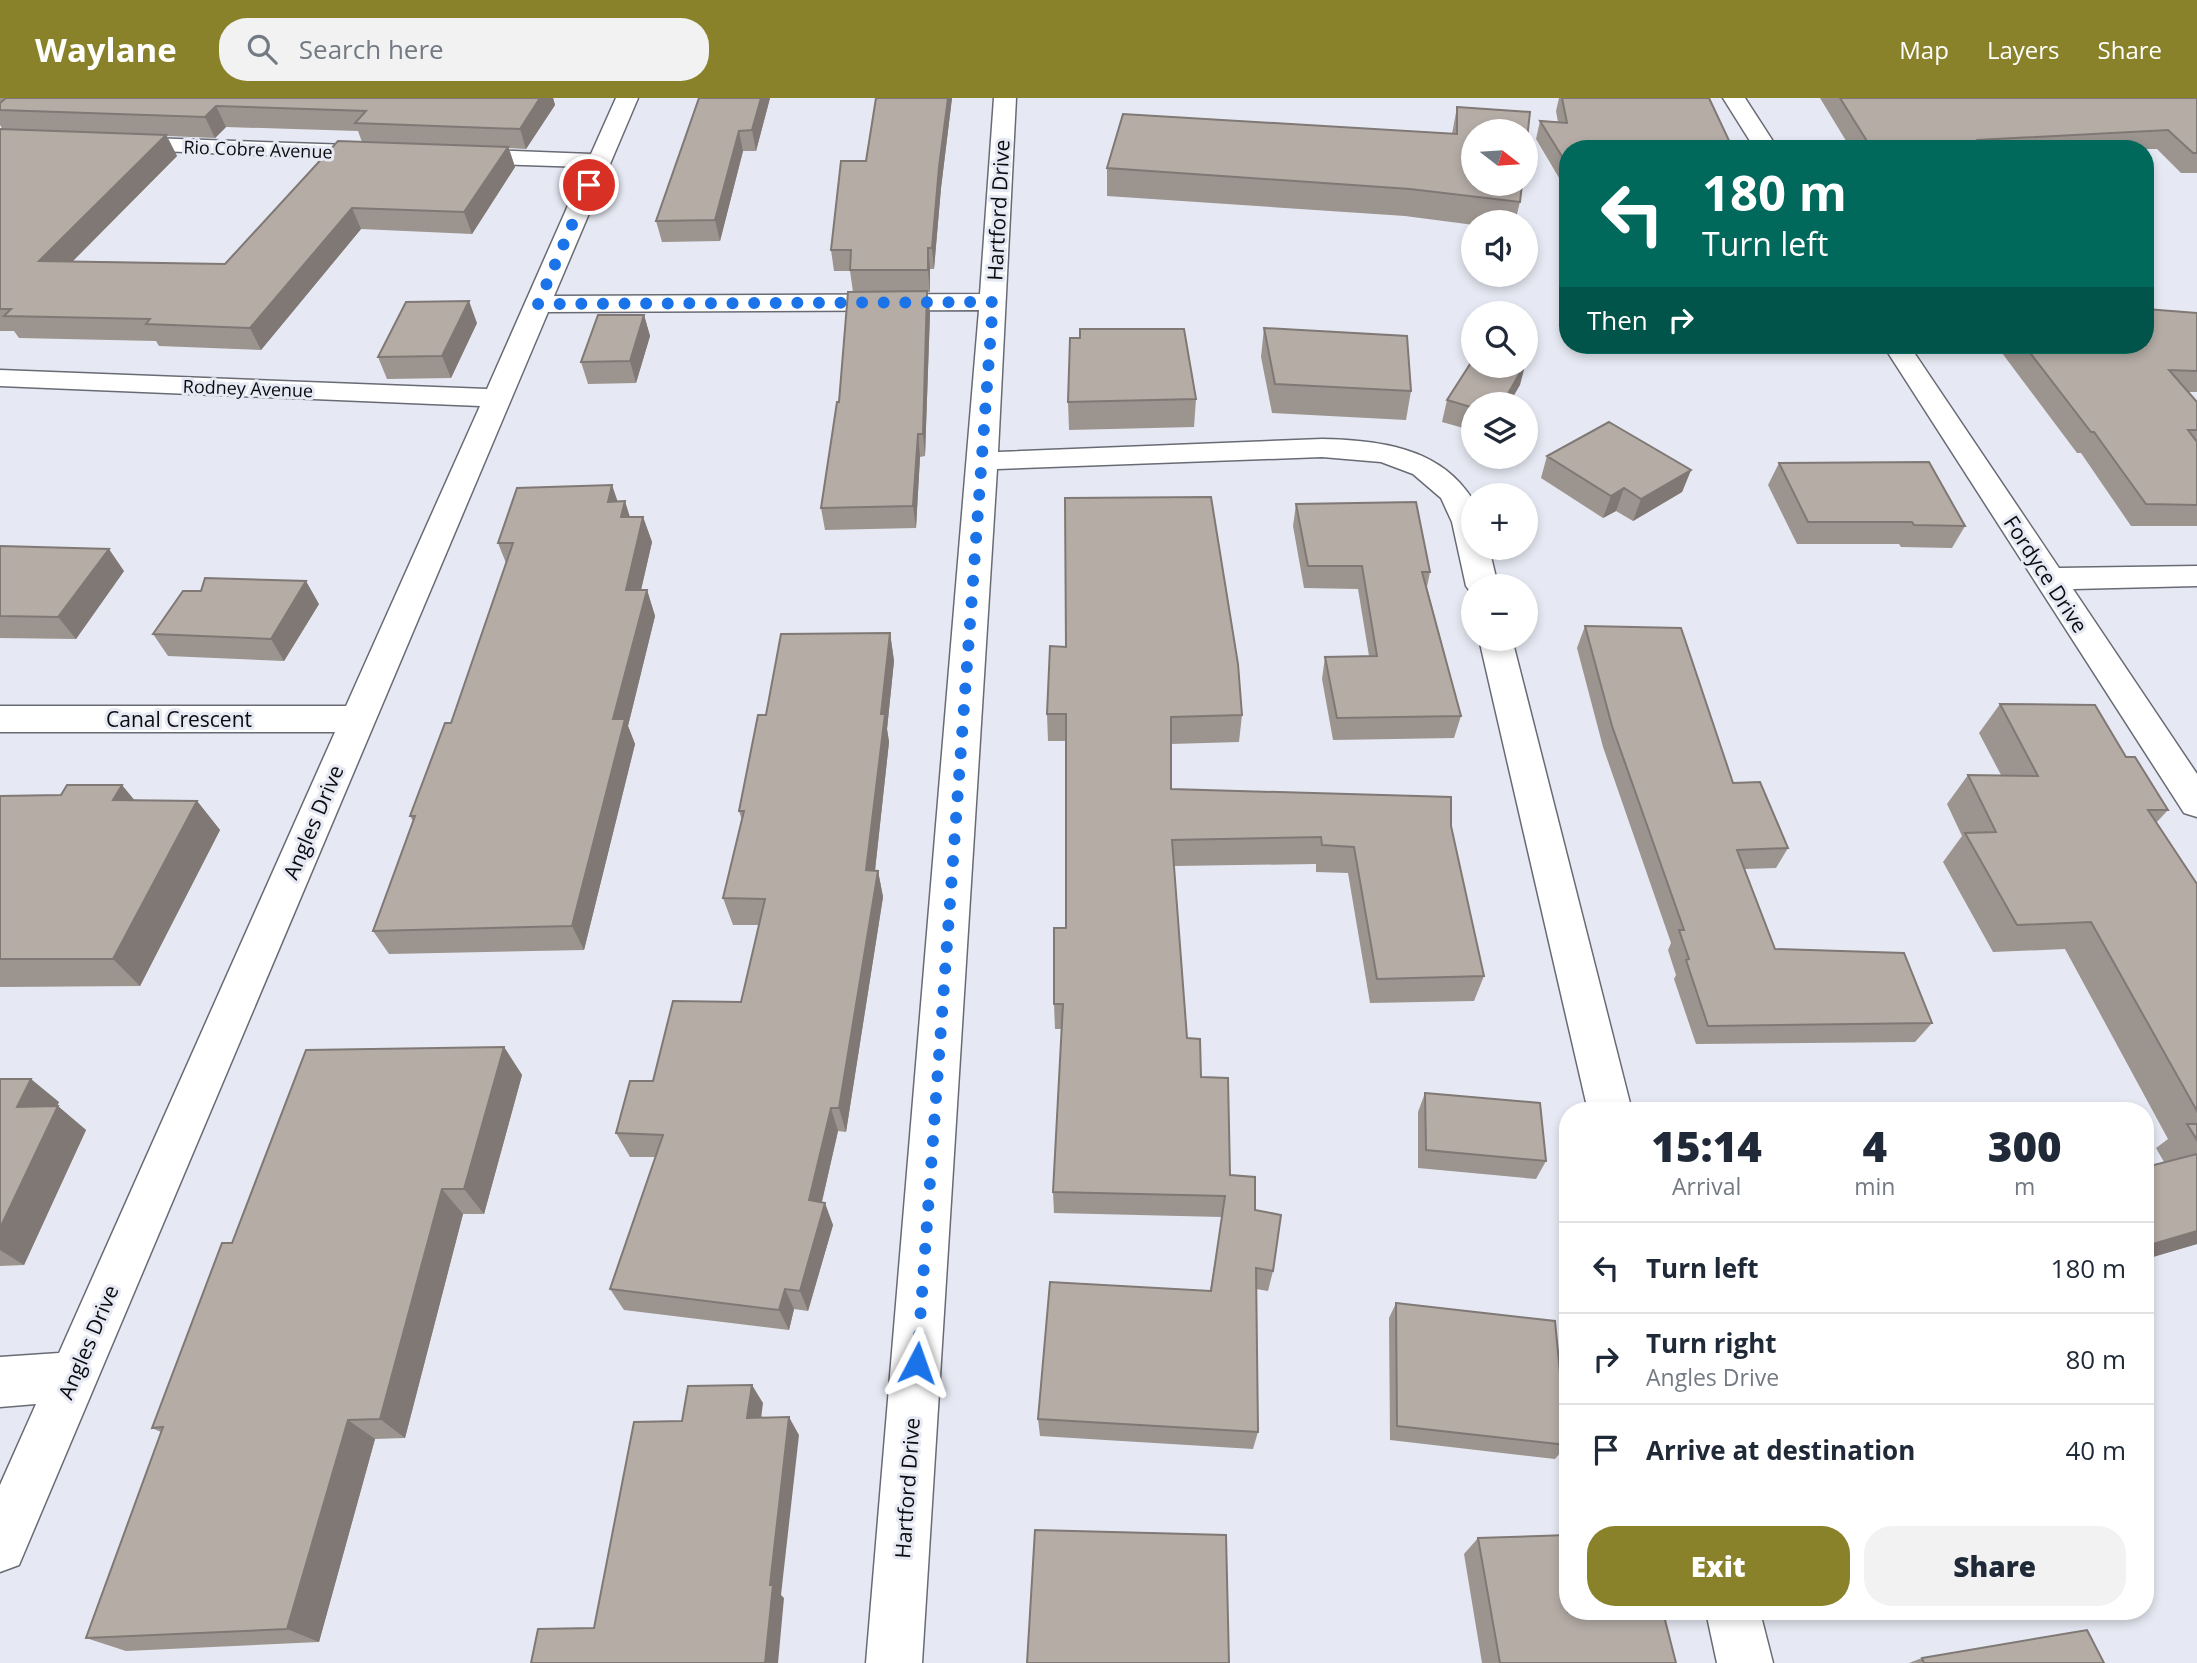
<!DOCTYPE html>
<meta charset="utf-8">
<style>
:root{--surface:#fff;--page:#f2f2f3;--text:#1f2937;--muted:#747a83;--line:#e0e1e3;--accent:#89822a}
body{margin:0;font-family:"Open Sans",sans-serif;background:var(--page);color:var(--text);height:100vh;display:flex;flex-direction:column;font-size:26px;white-space:nowrap}
*{box-sizing:border-box;margin:0}
p{font-size:23px;color:var(--muted)}
.icon{flex:none;width:38px;height:38px;fill:none;stroke:currentColor;stroke-width:2;stroke-linecap:round;stroke-linejoin:round}
.map{position:relative;flex:1;overflow:hidden}
.sheet{position:absolute;left:1559px;top:1004px;width:595px;height:518px;display:flex;flex-direction:column;background:var(--surface);border-radius:28px;box-shadow:0 4px 10px #0003}
.sheet>*{flex:none}
.banner{position:absolute;left:1559px;top:42px;width:595px;height:214px;border-radius:28px;box-shadow:0 4px 10px #0003;background:#00695c;color:#fff;overflow:hidden}
.needle{width:46px;rotate:107deg}
.fabs{position:absolute;left:1461px;top:21px;display:grid;gap:14px}
.fabs a{display:grid;place-items:center;width:77px;height:77px;border-radius:50%;background:var(--surface);box-shadow:0 4px 10px #0003;font-size:35px}
.pin{position:absolute;display:grid;place-items:center;width:60px;height:60px;color:#fff;margin:-30px;border:4px solid #fff;border-radius:50%;box-shadow:0 2px 7px #0007}
.me{position:absolute;width:77px;margin:-38px;rotate:4deg;stroke-linejoin:round;filter:drop-shadow(0 0 5px #0008)}
.turn{display:flex;align-items:center;gap:24px;height:147px;padding:0 28px;font-size:32px}
.turn .icon{width:91px;height:91px;stroke-width:2.5}
.turn b{display:block;font-size:49px;line-height:60px}
.then{display:flex;align-items:center;height:66px;padding:0 28px;background:#0003;gap:14px;font-size:26px}
.eta{display:flex;justify-content:space-evenly;align-items:center;height:119px;text-align:center}
.eta b{font-size:42px;font-weight:800;line-height:49px}
.action{display:flex;gap:14px;margin-top:auto;padding:14px 28px}
.action a{flex:1;height:80px;border-radius:28px;background:var(--accent);color:#fff;font-size:28px;font-weight:800;line-height:80px;text-align:center}
.action a+a{background:var(--page);color:var(--text)}
ul{padding:0;list-style:none}
li{display:flex;align-items:center;gap:21px;height:91px;padding:0 28px;border-top:2px solid var(--line)}
li div{flex:1}
li b{display:block;font-size:26px}
li em{font-style:normal}
header{display:flex;align-items:center;gap:42px;box-sizing:border-box;height:98px;padding:0 35px;background:var(--accent);color:#fff}
header strong{font-size:33px}
nav{display:flex;gap:38px;margin-inline-start:auto;font-size:24px}
.search{width:490px;height:63px;background:var(--page);display:flex;align-items:center;gap:18px;box-sizing:border-box;padding:0 24px;border-radius:28px;color:var(--muted);font-size:26px}
.map>svg:first-child{display:block}
.lines{fill:none;stroke-linecap:round;stroke-linejoin:round}
.street-casing{stroke:#696b74;stroke-width:3}
.street{fill:#fff;fill-rule:evenodd}
.wall{fill:#9c948f;fill-rule:evenodd}
.shaded-wall{fill:#7f7874}
.building{fill:#b5aca6;stroke:#7f7874;stroke-width:2}
.route{stroke:#1a73e8;stroke-width:12;stroke-dasharray:0 21.6}
.labels{text-anchor:middle;dominant-baseline:central;stroke-width:6;stroke-linejoin:round;paint-order:stroke}
.far-street-label{font-size:18px;fill:#0b0c10;stroke:#e6e9f3}
.street-label{font-size:21px;fill:#0b0c10;stroke:#e6e9f3}
</style>
<header>
<strong>Waylane</strong>
<div class="search"><svg class="icon" aria-label="search" viewBox="0 0 24 24"><circle cx="10" cy="10" r="6"/><path d="M15 15l6 6"/></svg>Search here</div>
<nav><a>Map</a><a>Layers</a><a>Share</a></nav>
</header>
<div class="map">
<svg width="2197" height="1565" viewBox="0 0 2197 1565">
<rect width="100%" height="100%" fill="#e6e9f3"/>
<g class="lines">
<defs>
<path id="street" d="M 616,0 L 638,0 L 554,198 L 980,196 L 994,0 L 1016,0 L 998,354 L 1322,341 C 1369,342 1425,347 1459,384 C 1464,390 1472,398 1474,406 C 1476,420 1474,436 1474,450 L 1489,450 L 1498,488 L 1474,488 L 1474,496 L 1471,495 L 1466,488 L 1452,424 L 1441,400 L 1413,376 L 1381,364 L 1322,359 L 997,371 L 922,1565 L 866,1565 L 979,212 L 548,214 L 19,1467 L 0,1474 L 0,1387 L 36,1306 L 0,1309 L 0,1259 L 59,1255 L 335,634 L 0,634 L 0,608 L 346,608 L 480,308 L 0,288 L 0,272 L 487,291 L 585,69 L 460,65 L 452,63 L 449,58 L 452,53 L 460,51 L 591,56 Z
M 1723,0 L 1745,0 L 1778,51 L 1755,51 Z
M 121,39 L 379,48 L 387,50 L 390,55 L 387,60 L 379,62 L 113,51 L 110,46 L 113,41 Z
M 1883,247 L 1909,247 L 2059,470 L 2197,468 L 2197,488 L 2073,491 L 2197,676 L 2197,719 L 2184,715 Z
M 1479,541 L 1512,541 L 1632,1013 L 1588,1013 Z
M 1706,1514 L 1760,1514 L 1773,1565 L 1717,1565 Z"/>
</defs>
<use href="#street" class="street-casing"/>
<use href="#street" class="street"/>
</g>
<path class="wall" d="M 0,0 L 553,0 L 555,7 L 526,51 L 509,50 L 515,69 L 472,136 L 361,131 L 261,252 L 159,248 L 156,243 L 19,240 L 14,233 L 0,233 L 0,31 L 3,32 L 0,27 ZM 226,29 L 358,33 L 362,44 L 225,166 L 73,163 L 177,58 L 167,38 L 215,40 Z
M 699,0 L 770,0 L 756,53 L 743,53 L 720,143 L 662,144 L 656,123 Z
M 876,0 L 952,0 L 941,90 L 934,171 L 930,171 L 930,194 L 927,194 L 930,215 L 925,358 L 920,359 L 916,430 L 825,432 L 821,410 L 839,304 L 853,194 L 850,173 L 834,173 L 831,152 L 866,63 Z
M 1559,0 L 1709,0 L 1568,51 L 1568,95 L 1536,41 L 1540,23 L 1558,24 L 1556,13 Z
M 1820,0 L 2197,0 L 2197,75 L 2181,75 L 2157,51 L 1851,51 Z
M 1457,9 L 1520,104 L 1515,124 L 1474,124 L 1474,127 L 1405,118 L 1107,98 L 1107,70 L 1452,36 Z
M 2197,215 L 2197,294 L 2189,294 L 2197,304 L 2197,428 L 2131,428 L 2081,355 L 2077,355 L 1996,247 L 2146,247 Z
M 644,217 L 650,238 L 636,285 L 588,286 L 581,264 Z
M 477,225 L 451,280 L 387,281 L 378,259 Z
M 1264,230 L 1411,293 L 1406,322 L 1272,315 L 1261,259 Z
M 1080,240 L 1196,301 L 1194,329 L 1069,332 L 1068,304 Z
M 1520,287 L 1474,306 L 1474,333 L 1442,324 L 1447,302 Z
M 1547,358 L 1691,372 L 1682,394 L 1633,423 L 1616,413 L 1603,420 L 1541,380 Z
M 1779,365 L 1965,428 L 1952,450 L 1901,449 L 1899,446 L 1797,446 L 1768,387 Z
M 618,403 L 630,419 L 643,419 L 652,444 L 641,492 L 647,492 L 655,518 L 628,628 L 635,646 L 584,852 L 389,856 L 373,833 L 413,723 L 410,718 L 451,625 L 506,465 L 498,445 Z
M 1296,406 L 1430,474 L 1427,489 L 1461,618 L 1454,640 L 1333,642 L 1322,581 L 1325,559 L 1369,558 L 1358,491 L 1304,490 L 1293,428 Z
M 0,448 L 124,473 L 76,541 L 0,540 Z
M 319,506 L 284,563 L 168,558 L 153,536 Z
M 1585,528 L 1733,685 L 1788,750 L 1776,770 L 1745,771 L 1775,851 L 1932,925 L 1915,944 L 1696,946 L 1674,881 L 1676,877 L 1668,852 L 1671,845 L 1603,649 L 1577,550 Z
M 890,535 L 894,563 L 887,631 L 889,644 L 875,773 L 878,773 L 883,799 L 846,1034 L 838,1033 L 822,1104 L 833,1127 L 808,1213 L 794,1211 L 789,1232 L 624,1212 L 610,1191 L 656,1059 L 630,1059 L 616,1035 L 653,983 L 741,904 L 759,827 L 733,827 L 723,800 L 742,722 L 739,713 L 766,617 Z
M 2000,606 L 2126,659 L 2168,712 L 2156,725 L 2197,786 L 2197,1146 L 2146,1161 L 2146,1069 L 2164,1064 L 2156,1050 L 2168,1041 L 2065,851 L 1993,854 L 1943,764 L 1962,738 L 1947,706 L 1968,677 L 2001,677 L 1979,635 Z
M 1047,616 L 1242,617 L 1239,644 L 1171,646 L 1171,691 L 1451,728 L 1484,878 L 1474,903 L 1370,905 L 1348,775 L 1316,774 L 1316,766 L 1174,768 L 1187,940 L 1201,979 L 1230,1077 L 1255,1112 L 1273,1173 L 1268,1193 L 1256,1191 L 1258,1334 L 1253,1351 L 1040,1338 L 1038,1321 L 1210,1193 L 1222,1119 L 1054,1115 L 1053,1094 L 1062,931 L 1055,931 L 1054,906 L 1066,830 L 1066,643 L 1048,643 Z
M 0,698 L 135,702 L 197,703 L 220,732 L 140,888 L 0,889 Z
M 504,949 L 522,977 L 484,1116 L 463,1116 L 405,1340 L 375,1341 L 319,1544 L 126,1553 L 86,1540 L 161,1334 L 152,1330 L 232,1145 Z
M 0,981 L 59,1004 L 57,1008 L 86,1032 L 24,1167 L 0,1168 Z
M 1425,995 L 1546,1063 L 1536,1081 L 1418,1070 L 1418,1014 Z
M 1396,1205 L 1567,1347 L 1555,1361 L 1390,1342 L 1389,1220 Z
M 1478,1440 L 1676,1565 L 1482,1565 L 1464,1456 Z
M 1922,1560 L 2104,1565 L 1909,1565 Z"/>
<path class="shaded-wall" d="M 540,0 L 553,0 L 555,7 L 526,51 L 520,31 Z
M 761,0 L 770,0 L 756,53 L 752,32 Z
M 948,0 L 952,0 L 941,90 L 934,171 L 932,150 L 939,69 Z
M 216,8 L 226,29 L 215,40 L 205,19 Z
M 739,33 L 743,53 L 720,143 L 715,122 Z
M 166,37 L 177,58 L 52,184 L 39,163 Z
M 508,49 L 515,69 L 472,136 L 464,114 Z
M 352,110 L 361,131 L 261,252 L 250,230 Z
M 928,150 L 930,171 L 930,194 L 928,172 Z
M 927,193 L 930,215 L 925,358 L 923,336 Z
M 469,203 L 477,225 L 451,280 L 442,258 Z
M 644,217 L 650,238 L 636,285 L 630,263 Z
M 1524,268 L 1525,268 L 1520,287 L 1509,306 L 1502,306 Z
M 918,336 L 920,359 L 916,430 L 913,408 Z
M 1691,372 L 1682,394 L 1633,423 L 1641,401 Z
M 612,387 L 621,413 L 608,404 Z
M 1624,390 L 1616,413 L 1603,420 L 1611,398 Z
M 625,403 L 633,429 L 621,419 Z
M 643,419 L 652,444 L 635,518 L 626,492 Z
M 109,451 L 124,473 L 76,541 L 58,519 Z
M 306,483 L 319,506 L 284,563 L 271,541 Z
M 647,492 L 655,518 L 628,628 L 635,646 L 584,852 L 572,828 L 613,621 Z
M 890,535 L 894,563 L 887,631 L 889,644 L 872,799 L 866,772 Z
M 122,687 L 146,716 L 113,702 Z
M 197,703 L 220,732 L 140,888 L 113,861 Z
M 878,773 L 883,799 L 846,1034 L 839,1010 Z
M 504,949 L 522,977 L 484,1116 L 464,1091 Z
M 31,981 L 59,1004 L 46,1033 L 17,1009 Z
M 58,1008 L 86,1032 L 24,1167 L 0,1152 L 0,1130 Z
M 831,1010 L 838,1033 L 817,1124 L 809,1102 Z
M 442,1091 L 463,1116 L 405,1340 L 380,1321 Z
M 825,1105 L 833,1127 L 808,1213 L 800,1193 Z
M 2197,1133 L 2197,1146 L 2146,1161 L 2146,1148 Z
M 785,1191 L 794,1211 L 789,1232 L 779,1212 Z
M 752,1287 L 763,1305 L 759,1337 L 747,1320 Z
M 789,1319 L 799,1337 L 781,1497 L 784,1500 L 778,1565 L 765,1565 L 770,1487 Z
M 348,1322 L 375,1341 L 319,1544 L 287,1531 Z"/>
<path class="building" d="M 6,0 L 540,0 L 520,31 L 355,25 L 366,13 L 216,8 L 205,19 L 0,12 L 0,5 Z
M 699,0 L 761,0 L 752,32 L 739,33 L 715,122 L 656,123 Z
M 876,0 L 948,0 L 939,69 L 932,150 L 928,150 L 928,172 L 850,172 L 851,152 L 831,152 L 841,63 L 866,63 Z
M 1562,0 L 1709,0 L 1733,51 L 1568,51 L 1568,68 L 1540,23 L 1567,25 Z
M 1840,0 L 2197,0 L 2197,55 L 2193,55 L 2168,32 L 1978,42 L 1986,51 L 1872,51 Z
M 1457,9 L 1530,14 L 1526,50 L 1526,33 L 1474,33 L 1474,86 L 1522,86 L 1520,104 L 1410,91 L 1107,70 L 1123,16 L 1457,36 Z
M 0,31 L 166,37 L 39,163 L 225,166 L 338,43 L 508,49 L 464,114 L 352,110 L 250,230 L 146,226 L 150,221 L 4,218 L 11,211 L 0,211 Z
M 927,193 L 923,336 L 918,336 L 913,408 L 821,410 L 837,304 L 839,304 L 848,194 Z
M 469,203 L 442,258 L 378,259 L 406,204 Z
M 2146,211 L 2197,215 L 2197,273 L 2169,272 L 2197,304 L 2197,332 L 2188,332 L 2197,344 L 2197,407 L 2146,406 L 2094,334 L 2091,334 L 2024,247 L 2146,247 Z
M 598,217 L 644,217 L 630,263 L 581,264 Z
M 1264,230 L 1407,238 L 1411,293 L 1275,286 Z
M 1080,231 L 1184,231 L 1196,301 L 1068,304 L 1070,240 L 1080,240 Z
M 1474,260 L 1474,268 L 1524,268 L 1502,306 L 1474,306 L 1474,310 L 1447,302 Z
M 1609,324 L 1691,372 L 1641,401 L 1624,390 L 1611,398 L 1547,358 Z
M 1929,364 L 1965,428 L 1914,427 L 1912,424 L 1808,424 L 1779,365 Z
M 612,387 L 608,404 L 625,403 L 621,419 L 643,419 L 626,492 L 647,492 L 613,621 L 625,621 L 572,828 L 373,833 L 415,718 L 410,718 L 445,625 L 451,625 L 513,445 L 498,445 L 517,390 Z
M 1211,399 L 1238,566 L 1242,617 L 1171,619 L 1171,691 L 1451,699 L 1451,728 L 1484,878 L 1377,881 L 1354,749 L 1322,747 L 1321,739 L 1172,742 L 1187,940 L 1200,941 L 1201,979 L 1228,980 L 1230,1077 L 1255,1079 L 1255,1112 L 1281,1117 L 1273,1173 L 1256,1170 L 1258,1334 L 1038,1321 L 1050,1184 L 1211,1193 L 1225,1098 L 1053,1094 L 1063,906 L 1054,906 L 1054,830 L 1066,830 L 1066,616 L 1047,616 L 1050,548 L 1066,549 L 1065,400 Z
M 1416,404 L 1430,474 L 1422,474 L 1461,618 L 1337,620 L 1325,559 L 1377,558 L 1362,468 L 1308,468 L 1296,406 Z
M 0,448 L 109,451 L 58,519 L 0,518 Z
M 205,480 L 306,483 L 271,541 L 153,536 L 183,493 L 201,493 Z
M 1585,528 L 1681,530 L 1733,685 L 1760,684 L 1788,750 L 1737,752 L 1775,851 L 1904,855 L 1932,925 L 1708,928 L 1686,862 L 1689,861 L 1679,832 L 1684,832 L 1612,628 Z
M 890,535 L 881,616 L 885,616 L 866,772 L 878,773 L 839,1010 L 831,1010 L 809,1102 L 825,1105 L 800,1193 L 785,1191 L 779,1212 L 610,1191 L 663,1037 L 616,1035 L 630,983 L 653,983 L 673,903 L 741,904 L 765,801 L 723,800 L 744,713 L 739,713 L 758,617 L 766,617 L 781,536 Z
M 2000,606 L 2095,607 L 2126,659 L 2135,659 L 2168,712 L 2148,712 L 2197,786 L 2197,1013 L 2091,824 L 2017,827 L 1965,735 L 1996,734 L 1968,677 L 2038,678 Z
M 67,687 L 122,687 L 113,702 L 197,703 L 113,861 L 0,861 L 0,698 L 61,697 Z
M 504,949 L 464,1091 L 442,1091 L 380,1321 L 348,1322 L 287,1531 L 86,1540 L 163,1329 L 152,1330 L 222,1145 L 232,1145 L 306,952 Z
M 0,981 L 31,981 L 17,1009 L 58,1008 L 0,1130 Z
M 1425,995 L 1540,1005 L 1546,1063 L 1426,1052 Z
M 2187,1026 L 2197,1026 L 2197,1042 Z
M 2197,1056 L 2197,1133 L 2146,1148 L 2146,1069 Z
M 1396,1205 L 1555,1223 L 1567,1347 L 1397,1328 Z
M 752,1287 L 747,1320 L 789,1319 L 770,1487 L 773,1487 L 765,1565 L 531,1565 L 538,1531 L 594,1530 L 634,1324 L 682,1323 L 688,1288 Z
M 1035,1432 L 1226,1437 L 1229,1565 L 1027,1565 Z
M 1568,1437 L 1568,1514 L 1663,1514 L 1676,1565 L 1500,1565 L 1478,1440 Z
M 2087,1532 L 2104,1565 L 1924,1565 L 1922,1560 Z"/>
<g class="lines">
<path class="route" d="M 589,87 L 538,206 L 993,204 L 917,1265"/>
</g>
<g class="labels">
<g class="far-street-label">
<text transform="translate(258 51) rotate(2)">Rio Cobre Avenue</text>
<text transform="translate(248 290) rotate(2)">Rodney Avenue</text>
</g>
<g class="street-label">
<text transform="translate(998 112) rotate(-87)">Hartford Drive</text>
<text transform="translate(2046 476) rotate(57)">Fordyce Drive</text>
<text x="179" y="621">Canal Crescent</text>
<text transform="translate(313 724) rotate(-67)">Angles Drive</text>
<text transform="translate(88 1244) rotate(-67)">Angles Drive</text>
<text transform="translate(907 1390) rotate(-86)">Hartford Drive</text>
</g>
</g>
</svg>
<div class="fabs">
<a><svg class="needle" viewBox="-14 -14 28 28"><path d="M0-13l5 13h-10z" fill="#e53935"/><path d="M0 13l5-13h-10z" fill="#747a83"/></svg></a>
<a><svg class="icon" aria-label="sound" viewBox="0 0 24 24"><path d="M4 9h4l5-4v14l-5-4H4zM17 9q2 3 0 6"/></svg></a>
<a><svg class="icon" aria-label="search" viewBox="0 0 24 24"><circle cx="10" cy="10" r="6"/><path d="M15 15l6 6"/></svg></a>
<a><svg class="icon" aria-label="layers" viewBox="0 0 24 24"><path d="M12 4l9 5-9 5-9-5zM3 14l9 5 9-5"/></svg></a>
<a>+</a>
<a>−</a>
</div>
<div class="pin" style="left:589px;top:87px;background:#d93025"><svg class="icon" aria-label="arrive" viewBox="0 0 24 24"><path d="M6 21V4h12l-3 4 3 4H6"/></svg></div>
<svg class="me" style="left:917px;top:1265px" viewBox="-20 -20 40 40"><path d="M0-17L14 15 0 8-14 15z" fill="#1a73e8" stroke="#fff" stroke-width="4"/></svg>
<div class="banner">
<div class="turn"><svg class="icon" aria-label="left" viewBox="0 0 24 24"><path d="M17 20v-9H6M10 6l-5 5 5 5"/></svg><div><b>180 m</b>Turn left</div></div>
<div class="then">Then<svg class="icon" aria-label="right" viewBox="0 0 24 24"><path d="M7 20v-9h11M14 6l5 5-5 5"/></svg></div>
</div>
<section class="sheet">
<div class="eta">
<div><b>15:14</b><p>Arrival</p></div>
<div><b>4</b><p>min</p></div>
<div><b>300</b><p>m</p></div>
</div>
<ul>
<li><svg class="icon" aria-label="left" viewBox="0 0 24 24"><path d="M17 20v-9H6M10 6l-5 5 5 5"/></svg><div><b>Turn left</b></div><em>180 m</em></li>
<li><svg class="icon" aria-label="right" viewBox="0 0 24 24"><path d="M7 20v-9h11M14 6l5 5-5 5"/></svg><div><b>Turn right</b><p>Angles Drive</p></div><em>80 m</em></li>
<li><svg class="icon" aria-label="arrive" viewBox="0 0 24 24"><path d="M6 21V4h12l-3 4 3 4H6"/></svg><div><b>Arrive at destination</b></div><em>40 m</em></li>
</ul>
<div class="action"><a>Exit</a><a>Share</a></div>
</section>
</div>
